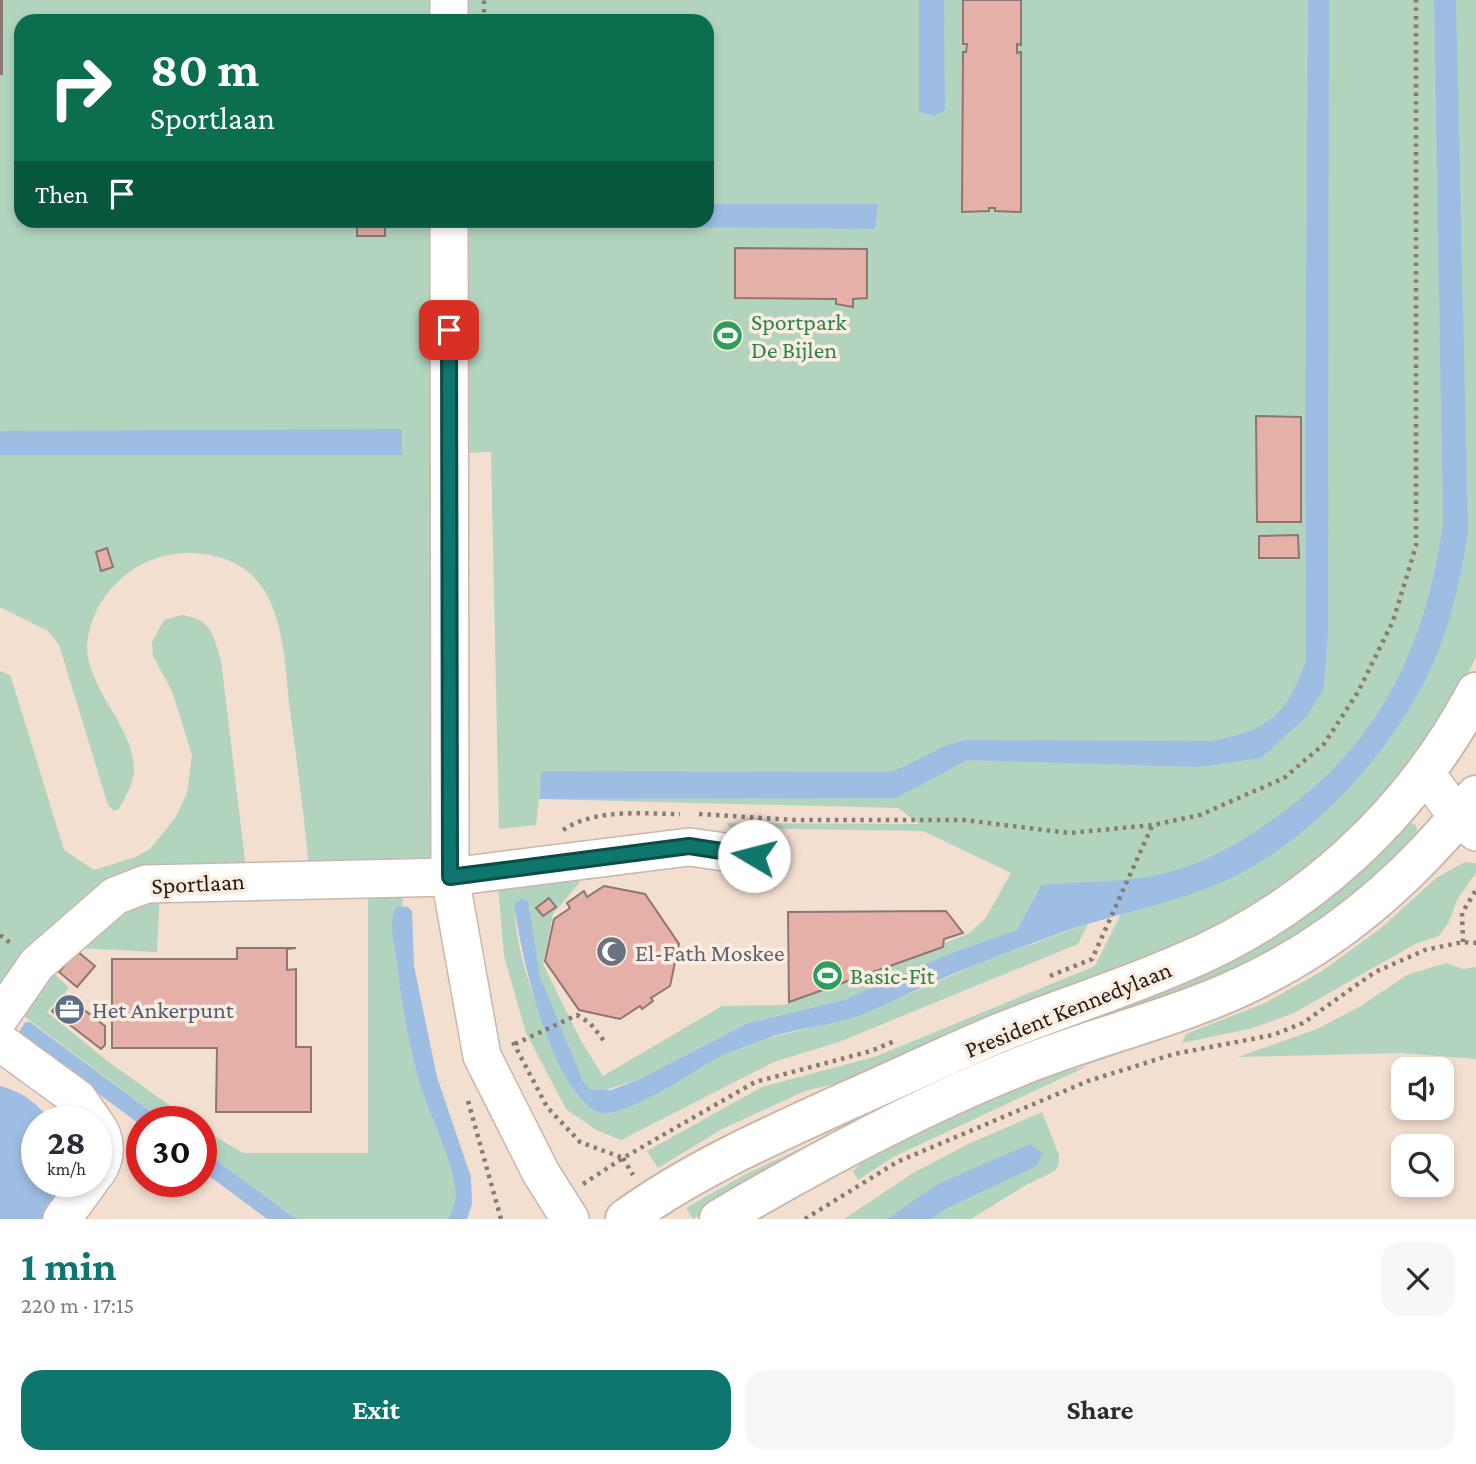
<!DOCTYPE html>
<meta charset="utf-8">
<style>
:root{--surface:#fff;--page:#f7f7f7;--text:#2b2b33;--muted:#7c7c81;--accent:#0f766e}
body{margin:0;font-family:"Crimson Pro",serif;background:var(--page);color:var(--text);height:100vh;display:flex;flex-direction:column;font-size:26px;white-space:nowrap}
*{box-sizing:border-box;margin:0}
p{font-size:23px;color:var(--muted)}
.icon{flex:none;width:38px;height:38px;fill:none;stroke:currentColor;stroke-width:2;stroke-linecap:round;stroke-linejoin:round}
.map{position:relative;height:1219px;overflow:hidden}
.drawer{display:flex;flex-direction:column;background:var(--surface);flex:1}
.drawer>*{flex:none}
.top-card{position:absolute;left:14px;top:14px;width:700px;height:214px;border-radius:21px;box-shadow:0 4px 10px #0003;background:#0b6e4f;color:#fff;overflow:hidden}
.buttons{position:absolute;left:1391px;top:1057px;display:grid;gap:14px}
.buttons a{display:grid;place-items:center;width:63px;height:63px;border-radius:14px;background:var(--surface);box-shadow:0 4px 10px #0003;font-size:35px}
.speed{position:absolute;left:21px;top:1106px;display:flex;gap:14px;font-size:35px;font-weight:700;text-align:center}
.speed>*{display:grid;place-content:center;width:91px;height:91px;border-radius:50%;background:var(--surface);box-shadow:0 4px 10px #0003;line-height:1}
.speed small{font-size:18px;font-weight:400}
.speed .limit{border:10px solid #d22;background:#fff;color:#111}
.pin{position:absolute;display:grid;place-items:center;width:60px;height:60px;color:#fff;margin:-30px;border-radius:14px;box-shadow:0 4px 10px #0006}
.me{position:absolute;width:77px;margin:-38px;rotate:278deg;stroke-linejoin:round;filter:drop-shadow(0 0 5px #0008)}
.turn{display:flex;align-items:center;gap:24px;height:147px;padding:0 21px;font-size:32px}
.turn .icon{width:91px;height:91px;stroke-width:2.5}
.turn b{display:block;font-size:49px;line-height:60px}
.then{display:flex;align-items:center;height:66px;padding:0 21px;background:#0003;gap:14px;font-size:26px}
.round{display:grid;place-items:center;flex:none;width:74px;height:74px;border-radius:21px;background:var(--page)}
.headline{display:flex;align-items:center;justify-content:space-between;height:119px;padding:0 21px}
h1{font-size:42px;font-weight:700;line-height:52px;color:var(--accent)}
.cta{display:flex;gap:14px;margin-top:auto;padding:14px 21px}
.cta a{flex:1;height:80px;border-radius:21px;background:var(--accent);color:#fff;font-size:28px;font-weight:700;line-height:80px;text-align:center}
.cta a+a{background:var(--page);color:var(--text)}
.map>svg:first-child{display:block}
.green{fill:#b2d4bf;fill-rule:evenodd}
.water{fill:#9ebde3}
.building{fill:#e5b0a7;stroke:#8e7672;stroke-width:2}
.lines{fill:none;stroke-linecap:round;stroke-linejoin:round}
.minor-casing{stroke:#cbb7a9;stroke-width:40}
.major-casing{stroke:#cbb7a9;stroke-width:42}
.path{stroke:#887b71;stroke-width:4.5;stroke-dasharray:3.5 5;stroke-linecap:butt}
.minor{stroke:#fff;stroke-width:37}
.major{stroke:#fff;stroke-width:38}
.route-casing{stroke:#0a4d48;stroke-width:18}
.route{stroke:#0f766e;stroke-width:12}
.labels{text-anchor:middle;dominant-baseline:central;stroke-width:7;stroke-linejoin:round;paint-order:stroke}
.leisure-label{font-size:24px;fill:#27864d;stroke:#fdede1;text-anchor:start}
.street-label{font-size:24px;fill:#221b16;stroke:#fdede1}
.worship-label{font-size:24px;fill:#5b616d;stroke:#fdede1;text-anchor:start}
.service-label{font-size:24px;fill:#4e5e75;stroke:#fdede1;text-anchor:start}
</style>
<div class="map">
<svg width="1476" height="1219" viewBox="0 0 1476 1219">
<rect width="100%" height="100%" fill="#f3dfd0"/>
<path class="green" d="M 0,0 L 1476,0 L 1476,657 L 1447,718 L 1388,802 L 1257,911 L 869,1076 L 805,1091 L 722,1129 L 658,1168 L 647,1151 L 762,1087 L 877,1056 L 1095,966 L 1135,885 L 1039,888 L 1017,930 L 844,1000 L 748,1023 L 640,1079 L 599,1092 L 592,1090 L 584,1083 L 540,976 L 522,898 L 517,901 C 505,936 556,1063 578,1096 L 664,1089 L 722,1055 L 760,1040 L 855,1017 L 987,960 L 1088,924 L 1078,944 L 839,1042 L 774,1062 L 621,1140 L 596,1130 L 566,1109 L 526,1033 L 504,956 L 498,886 L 579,875 L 579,883 L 553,914 L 543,964 L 580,1039 L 603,1076 L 722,1006 L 784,1005 L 968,934 L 985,919 L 1011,873 L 923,831 L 730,828 L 726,823 L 919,824 L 898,808 L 539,799 L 536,825 L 499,829 L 491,452 L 434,454 L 437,864 L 309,868 C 304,815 297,762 290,710 C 285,670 285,621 262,587 C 241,555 193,546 157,558 C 123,569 97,598 89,632 C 76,682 134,721 134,770 C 134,783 125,798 119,809 L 114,811 L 108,805 L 59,645 L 48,631 L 0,607 ZM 21,21 L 707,21 L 707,220 L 21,220 Z
M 181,615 C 212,619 212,633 221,660 L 246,869 L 186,867 L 0,996 L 0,671 L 10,675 L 14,687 L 64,850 L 94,870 L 136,857 L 151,848 L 175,818 L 187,793 L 192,755 L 172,691 L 153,656 L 152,642 L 164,620 Z
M 1409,823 L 1416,825 L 1419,840 L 1386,872 L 1286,946 L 750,1184 L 693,1219 L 686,1208 L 744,1175 L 845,1128 L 927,1079 L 984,1053 Z
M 1465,862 L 1476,863 L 1476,873 L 1457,900 L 1449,922 L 1439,936 L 1415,944 L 1294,1013 L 1253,1028 L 1182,1043 L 1186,1034 L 1267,1002 L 1322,971 L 1381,928 L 1436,878 Z
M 368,885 L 404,886 L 402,906 L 397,906 C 387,919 394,943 396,959 C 402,1005 409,1052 424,1096 C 434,1126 451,1157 455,1188 C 457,1199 453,1209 448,1219 L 296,1219 L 201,1149 L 201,1128 L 243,1153 L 368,1153 Z
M 160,890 L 157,952 L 75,948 L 54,973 L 69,988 L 47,1012 L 110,1063 L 193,1122 L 165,1122 L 13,1008 L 115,903 Z
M 1446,963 L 1463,969 L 1476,967 L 1476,1059 L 1403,1053 L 1238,1057 L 1317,1029 L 1359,1007 L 1407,975 Z
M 1088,1066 L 895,1156 L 858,1180 L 853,1171 L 882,1143 L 1009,1084 Z
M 1042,1112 L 1059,1155 L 1059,1164 L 1055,1171 L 1026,1185 L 971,1219 L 844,1219 L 913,1173 L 968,1144 Z"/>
<path class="water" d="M 919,0 L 944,0 L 945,110 L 934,116 L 919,112 Z
M 1308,0 L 1329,0 L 1328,633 L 1324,688 L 1307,716 L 1261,758 L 1199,767 L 967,760 L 896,798 L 540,799 L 541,771 L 887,772 C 916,766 937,744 967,740 L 1212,741 C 1269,730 1286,716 1306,661 L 1305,416 Z
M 1434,0 L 1456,0 L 1468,531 C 1462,572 1454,610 1439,649 C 1405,738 1321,833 1235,876 C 1178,904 1114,913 1055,935 C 1013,950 970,966 929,984 C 904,995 881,1008 855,1017 C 825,1027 784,1030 757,1042 C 744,1047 731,1051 719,1057 C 697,1069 620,1122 598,1112 C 550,1089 521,954 514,904 L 522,898 L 528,901 L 540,976 L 584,1083 L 592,1090 L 611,1090 L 640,1079 L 748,1023 L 844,1000 L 949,954 L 1017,930 L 1041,885 C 1080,881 1124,883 1162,874 C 1203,864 1237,845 1271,821 C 1379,745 1424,653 1443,524 Z
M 707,204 L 878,204 L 875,229 L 522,225 L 523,220 L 707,220 Z
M 402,429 L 402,455 L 0,455 L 0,431 Z
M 397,906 L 408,907 L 412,911 L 414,966 L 437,1077 L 471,1177 L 472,1204 L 467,1219 L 448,1219 C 453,1209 457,1199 455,1188 C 451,1157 434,1126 424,1096 C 409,1052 402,1005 396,959 C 394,943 387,919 397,906 Z
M 25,1022 L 30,1022 L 165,1122 L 142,1122 L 142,1126 L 18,1034 Z
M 0,1086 C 21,1091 39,1104 51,1122 L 37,1122 L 37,1181 L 66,1181 L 63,1197 L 52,1219 L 0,1219 Z
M 1030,1144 L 1042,1153 L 1037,1166 L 947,1208 L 931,1219 L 887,1219 L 938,1184 Z
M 201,1149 L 296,1219 L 267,1219 L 201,1170 Z"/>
<path class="building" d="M 0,0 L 2,0 L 2,74 L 0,74 Z
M 963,0 L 1021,0 L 1021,45 L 1017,44 L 1017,53 L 1021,52 L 1021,212 L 995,211 L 995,208 L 989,208 L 989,211 L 962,212 L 963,52 L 966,52 L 967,44 L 963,44 Z
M 357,220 L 385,220 L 385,236 L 357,236 Z
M 735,248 L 867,249 L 867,298 L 853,299 L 853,307 L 836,304 L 836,299 L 735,298 Z
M 1256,416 L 1301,417 L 1301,522 L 1257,522 Z
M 1298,535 L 1299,558 L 1259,558 L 1259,536 Z
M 107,548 L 113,567 L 101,571 L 96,552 Z
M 604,886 L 645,894 L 679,944 L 670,986 L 651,998 L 653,1001 L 642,1009 L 640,1006 L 620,1019 L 579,1010 L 545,961 L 554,919 L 570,908 L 567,903 L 584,891 L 587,897 Z
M 549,898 L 556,907 L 543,916 L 536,908 Z
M 946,911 L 963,933 L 944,939 L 943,947 L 789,1002 L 788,912 Z
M 237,948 L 296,948 L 287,949 L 287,970 L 296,969 L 296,1047 L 311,1047 L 311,1112 L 216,1112 L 217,1048 L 112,1048 L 112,959 L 237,959 Z
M 77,951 L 95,966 L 77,987 L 59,972 Z
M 65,995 L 105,1026 L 105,1045 L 101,1049 L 52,1011 Z"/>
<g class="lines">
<defs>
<path id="minor" d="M 449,0 L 449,21
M 449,220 L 450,877 L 482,1056 L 541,1173 L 570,1219
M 1426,773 L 1458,818 L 1476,832
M 0,1017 L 37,964 L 115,896 L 146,884 L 450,877 L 689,847 L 753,856
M 0,1042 L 78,1099 L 94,1122
M 96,1125 C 107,1139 107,1158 96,1173
M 62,1219 L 90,1181"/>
<path id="major" d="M 625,1219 C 694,1169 772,1135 849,1100 C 899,1078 949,1054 999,1033 C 1058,1009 1119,990 1177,965 C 1306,912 1411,815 1476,692
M 719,1219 C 814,1163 914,1109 1016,1068 C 1096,1035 1183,1017 1259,978 C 1345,935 1417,870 1476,795"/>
</defs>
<use href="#minor" class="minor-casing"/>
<use href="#major" class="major-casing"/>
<path class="path" d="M 484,21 L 484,0
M 699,814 L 796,820 L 964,820 L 1069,833 L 1153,825 L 1200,815 L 1284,778 L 1324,744 L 1358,692 L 1393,621 L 1416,546 L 1416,0
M 563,830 C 596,808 642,814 680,814
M 0,935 L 13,945
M 1463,942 L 1462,913 L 1476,890
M 1050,976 L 1092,959 L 1152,826
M 513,1042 L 547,1107 L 580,1142 L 623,1158
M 515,1044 L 577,1015 L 590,1023 L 604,1041
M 468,1101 L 501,1219
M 623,1158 L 633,1175
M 583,1184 L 623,1158 L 755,1082 L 871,1051 L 897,1040
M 805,1219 L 897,1162 L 1088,1081 L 1174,1054 L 1273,1035 L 1303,1023 L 1375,972 L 1425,950 L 1463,942 L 1476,943"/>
<use href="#minor" class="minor"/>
<use href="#major" class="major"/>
</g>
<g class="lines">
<defs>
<path id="route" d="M 449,330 L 450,877 L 689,846 L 754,856"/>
</defs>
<use href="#route" class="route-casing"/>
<use href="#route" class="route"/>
</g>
<defs>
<symbol id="stadium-disc" viewBox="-11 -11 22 22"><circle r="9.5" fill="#2e9e5b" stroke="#fdede1"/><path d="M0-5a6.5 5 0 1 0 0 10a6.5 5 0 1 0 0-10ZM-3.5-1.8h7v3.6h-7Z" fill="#fff"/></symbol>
<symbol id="mosque-disc" viewBox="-11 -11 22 22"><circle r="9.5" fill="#6b7280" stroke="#fdede1"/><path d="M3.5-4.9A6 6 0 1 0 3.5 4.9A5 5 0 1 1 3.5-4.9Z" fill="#fff"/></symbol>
<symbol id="office-disc" viewBox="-11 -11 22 22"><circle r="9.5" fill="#5c6f8a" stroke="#fdede1"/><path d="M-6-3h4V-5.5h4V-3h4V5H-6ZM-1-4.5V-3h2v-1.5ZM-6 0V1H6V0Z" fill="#fff"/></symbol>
</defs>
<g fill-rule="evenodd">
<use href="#stadium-disc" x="710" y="318" width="35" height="35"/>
<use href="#mosque-disc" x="594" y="934" width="35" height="35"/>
<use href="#stadium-disc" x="810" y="958" width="35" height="35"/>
<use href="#office-disc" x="52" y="992" width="35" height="35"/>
</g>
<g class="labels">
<g class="leisure-label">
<text x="751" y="321">Sportpark<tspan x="751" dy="28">De Bijlen</tspan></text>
<text x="850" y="975">Basic-Fit</text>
</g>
<g class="street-label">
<text transform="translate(198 883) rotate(-3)">Sportlaan</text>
<text transform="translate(1068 1009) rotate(-22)">President Kennedylaan</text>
</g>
<g class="worship-label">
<text x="635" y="952">El-Fath Moskee</text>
</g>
<g class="service-label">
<text x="92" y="1009">Het Ankerpunt</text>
</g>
</g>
</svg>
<div class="buttons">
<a><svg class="icon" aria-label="sound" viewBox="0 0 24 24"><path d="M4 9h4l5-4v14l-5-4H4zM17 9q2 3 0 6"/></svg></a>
<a><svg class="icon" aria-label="search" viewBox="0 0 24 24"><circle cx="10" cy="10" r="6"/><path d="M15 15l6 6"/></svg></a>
</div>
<div class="speed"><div>28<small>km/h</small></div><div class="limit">30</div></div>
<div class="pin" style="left:449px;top:330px;background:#d93025"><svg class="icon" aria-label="arrive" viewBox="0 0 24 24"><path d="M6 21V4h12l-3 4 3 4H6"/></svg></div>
<svg class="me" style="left:754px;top:856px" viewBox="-20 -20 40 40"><circle r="19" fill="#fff"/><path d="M0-13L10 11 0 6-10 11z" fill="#0f766e"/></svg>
<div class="top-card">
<div class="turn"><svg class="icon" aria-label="right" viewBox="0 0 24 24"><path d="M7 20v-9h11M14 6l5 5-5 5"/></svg><div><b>80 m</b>Sportlaan</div></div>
<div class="then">Then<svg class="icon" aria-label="arrive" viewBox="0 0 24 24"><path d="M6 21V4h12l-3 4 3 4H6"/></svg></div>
</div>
</div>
<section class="drawer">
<div class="headline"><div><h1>1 min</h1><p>220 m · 17:15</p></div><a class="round"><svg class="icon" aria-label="close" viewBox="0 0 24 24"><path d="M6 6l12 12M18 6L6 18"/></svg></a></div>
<div class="cta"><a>Exit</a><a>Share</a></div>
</section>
